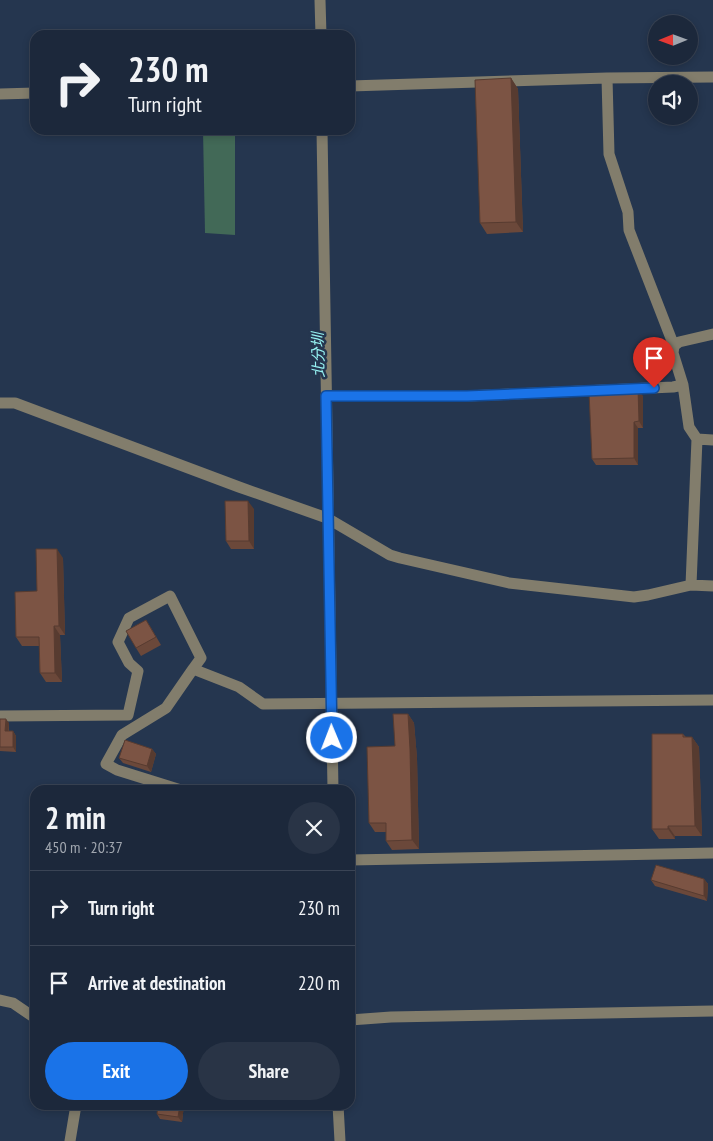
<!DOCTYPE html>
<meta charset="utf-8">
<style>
:root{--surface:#1c283b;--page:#293446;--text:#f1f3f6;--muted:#a0a6af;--line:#3a4455;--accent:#1a73e8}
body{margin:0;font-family:"PT Sans Narrow","Noto Sans TC",sans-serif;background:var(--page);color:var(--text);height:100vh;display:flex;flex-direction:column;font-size:19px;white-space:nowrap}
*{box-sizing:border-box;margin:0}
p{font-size:16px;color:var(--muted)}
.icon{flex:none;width:28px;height:28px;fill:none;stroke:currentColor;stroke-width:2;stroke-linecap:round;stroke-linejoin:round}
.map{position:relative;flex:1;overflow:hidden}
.sheet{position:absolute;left:30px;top:785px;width:325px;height:325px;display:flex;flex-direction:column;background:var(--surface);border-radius:15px;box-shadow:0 2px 8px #0003,0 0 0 1px var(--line)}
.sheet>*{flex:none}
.guide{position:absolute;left:30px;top:30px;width:325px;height:105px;border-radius:15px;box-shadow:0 2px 8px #0003,0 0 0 1px var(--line);background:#1c283b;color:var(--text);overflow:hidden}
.needle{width:32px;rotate:269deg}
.controls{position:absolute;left:648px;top:15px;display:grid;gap:10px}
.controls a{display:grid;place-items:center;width:50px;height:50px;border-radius:50%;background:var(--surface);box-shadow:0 2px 8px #0003,0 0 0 1px var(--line);font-size:25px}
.pin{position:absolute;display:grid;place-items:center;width:42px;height:42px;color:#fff;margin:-51px -21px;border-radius:50% 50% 50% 0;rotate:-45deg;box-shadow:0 0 5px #0007}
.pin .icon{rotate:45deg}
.me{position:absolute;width:55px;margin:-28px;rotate:359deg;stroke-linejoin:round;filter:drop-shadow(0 0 4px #0008)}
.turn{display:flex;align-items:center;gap:18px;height:105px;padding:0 15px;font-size:22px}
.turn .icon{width:65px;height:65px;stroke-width:2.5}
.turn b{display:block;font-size:35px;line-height:42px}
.round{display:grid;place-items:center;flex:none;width:52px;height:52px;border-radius:26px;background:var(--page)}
.summary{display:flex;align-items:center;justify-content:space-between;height:85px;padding:0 15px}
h1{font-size:30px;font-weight:800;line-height:38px}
.button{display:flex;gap:10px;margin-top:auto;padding:10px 15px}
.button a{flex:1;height:58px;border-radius:30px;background:var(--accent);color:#fff;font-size:20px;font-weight:800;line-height:58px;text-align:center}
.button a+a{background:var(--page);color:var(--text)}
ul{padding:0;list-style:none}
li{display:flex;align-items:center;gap:15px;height:75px;padding:0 15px;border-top:1px solid var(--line)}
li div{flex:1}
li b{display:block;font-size:19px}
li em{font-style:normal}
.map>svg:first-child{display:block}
.green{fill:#426957}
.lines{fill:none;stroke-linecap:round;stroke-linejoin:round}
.minor{stroke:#827d6c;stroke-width:11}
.wall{fill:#6b483a}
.shaded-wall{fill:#573b30}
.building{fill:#7c5444;stroke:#573b30}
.route-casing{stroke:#114b97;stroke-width:12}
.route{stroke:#1a73e8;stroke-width:9}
.labels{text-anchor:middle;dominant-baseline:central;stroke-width:5;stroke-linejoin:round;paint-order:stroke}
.water-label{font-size:15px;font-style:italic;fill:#97f4f4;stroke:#25364f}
</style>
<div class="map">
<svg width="713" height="1141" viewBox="0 0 713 1141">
<rect width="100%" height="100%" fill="#25364f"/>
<path class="green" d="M 203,130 L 235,130 L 235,235 L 205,233 Z"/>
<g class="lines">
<path class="minor" d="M 320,0 L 321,35
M 607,78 L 609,154 L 628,212 L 629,230 L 674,346
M 350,86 L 607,78 L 713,77
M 0,94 L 35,93
M 322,130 L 333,790
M 683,385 L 689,427 L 697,439 L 691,585
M 326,396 L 467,396 L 673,387 L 683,385 L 673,353 L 674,346 L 679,342 L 713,334
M 0,403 L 15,403 L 239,487 L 327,518 L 390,555 L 400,558 L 509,583 L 634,597 L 648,595 L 691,585 L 713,586
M 697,439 L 713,440
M 0,716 L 128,715 L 138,671 L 129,663 L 118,642 L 129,618 L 170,596 L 201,658 L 193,669 L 239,687 L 263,704 L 713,700
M 181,790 L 117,770 L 106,764 L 122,735 L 166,708 L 193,669
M 350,860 L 713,853
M 0,1000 L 13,1003 L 35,1018
M 350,1020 L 391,1017 L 713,1011
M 338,1105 L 340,1141
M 70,1141 L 76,1105"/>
</g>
<path class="wall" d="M 511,78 L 518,89 L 523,232 L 487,234 L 480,223 Z
M 643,396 L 643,428 L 638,428 L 638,465 L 596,465 L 592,459 Z
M 254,509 L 254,549 L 231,549 L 226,541 Z
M 63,558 L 65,635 L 60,635 L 62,682 L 46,682 L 40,673 L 39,646 L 22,646 L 16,637 Z
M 146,620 L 151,628 L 161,645 L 141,656 L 136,648 Z
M 408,714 L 414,723 L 417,758 L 419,849 L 392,850 L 386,841 L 386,832 L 375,832 L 369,823 L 395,746 Z
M 0,719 L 9,723 L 9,731 L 13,731 L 16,736 L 16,752 L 0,751 Z
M 683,734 L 686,737 L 692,737 L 699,747 L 702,836 L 675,836 L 675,839 L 659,839 L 652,829 Z
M 152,749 L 156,754 L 151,772 L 123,763 L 119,758 Z
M 704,879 L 708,884 L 707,901 L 655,886 L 651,880 Z
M 158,1105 L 184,1105 L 182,1122 L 160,1119 L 157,1114 Z"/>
<path class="shaded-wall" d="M 511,78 L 518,89 L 523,232 L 516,222 Z
M 638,389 L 643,396 L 643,428 L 639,421 Z
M 634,422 L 638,428 L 638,465 L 634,458 Z
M 248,501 L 254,509 L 254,549 L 249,541 Z
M 57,549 L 63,558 L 65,635 L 59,626 Z
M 54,626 L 60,635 L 62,682 L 55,673 Z
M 408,714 L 414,723 L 417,758 L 419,849 L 412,840 Z
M 6,719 L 9,723 L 8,736 L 5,731 Z
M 13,731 L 16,736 L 16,752 L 13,747 Z
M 692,737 L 699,747 L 702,836 L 695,826 Z
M 152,749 L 156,754 L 151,772 L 147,766 Z
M 668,826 L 675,836 L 675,839 L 668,829 Z
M 704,879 L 708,884 L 707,901 L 704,896 Z
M 180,1105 L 184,1105 L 182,1122 L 178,1117 Z"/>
<path class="building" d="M 511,78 L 516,222 L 480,223 L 475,80 Z
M 638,389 L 639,421 L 634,422 L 634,458 L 592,459 L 589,392 Z
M 225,501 L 248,501 L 249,541 L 226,541 Z
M 36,549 L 57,549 L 59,626 L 54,626 L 55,673 L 40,673 L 39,637 L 16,637 L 15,592 L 37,591 Z
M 146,620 L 156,637 L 136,648 L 126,631 Z
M 393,714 L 408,714 L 410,749 L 412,840 L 386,841 L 386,823 L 369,823 L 367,747 L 395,746 Z
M 0,719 L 6,719 L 5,731 L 13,731 L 13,747 L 0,747 Z
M 652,734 L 683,734 L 683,737 L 692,737 L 695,826 L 668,826 L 668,829 L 652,829 Z
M 125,740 L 152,749 L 147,766 L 119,758 Z
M 656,865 L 704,879 L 704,896 L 651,880 Z
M 158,1105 L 180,1105 L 178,1117 L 157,1114 Z"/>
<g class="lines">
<defs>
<path id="route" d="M 332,738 L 326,396 L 467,396 L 654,388"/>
</defs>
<use href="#route" class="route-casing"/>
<use href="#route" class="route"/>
</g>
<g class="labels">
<g class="water-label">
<text transform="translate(318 355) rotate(-91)">北分圳</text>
</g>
</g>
</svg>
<div class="controls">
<a><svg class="needle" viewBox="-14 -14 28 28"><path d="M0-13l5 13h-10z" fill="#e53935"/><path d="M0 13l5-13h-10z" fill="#a0a6af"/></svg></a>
<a><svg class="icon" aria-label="sound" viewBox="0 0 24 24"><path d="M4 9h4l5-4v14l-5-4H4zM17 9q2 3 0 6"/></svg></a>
</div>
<div class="pin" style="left:654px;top:388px;background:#d93025"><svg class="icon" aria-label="arrive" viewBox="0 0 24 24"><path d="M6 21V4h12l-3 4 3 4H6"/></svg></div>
<svg class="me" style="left:332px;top:738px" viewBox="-20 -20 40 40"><circle r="17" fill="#1a73e8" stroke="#fff" stroke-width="3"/><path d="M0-11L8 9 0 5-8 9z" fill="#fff"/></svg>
<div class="guide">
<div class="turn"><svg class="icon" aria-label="right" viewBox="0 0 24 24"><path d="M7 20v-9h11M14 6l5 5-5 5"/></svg><div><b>230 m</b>Turn right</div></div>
</div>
<section class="sheet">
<div class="summary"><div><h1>2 min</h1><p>450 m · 20:37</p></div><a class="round"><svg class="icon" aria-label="close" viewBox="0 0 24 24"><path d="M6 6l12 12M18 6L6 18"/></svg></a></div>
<ul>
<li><svg class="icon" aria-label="right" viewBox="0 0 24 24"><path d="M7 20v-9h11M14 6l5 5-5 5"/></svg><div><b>Turn right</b></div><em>230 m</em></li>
<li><svg class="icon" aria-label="arrive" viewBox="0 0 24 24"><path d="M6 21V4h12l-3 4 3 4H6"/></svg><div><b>Arrive at destination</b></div><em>220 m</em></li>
</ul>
<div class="button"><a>Exit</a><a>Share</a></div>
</section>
</div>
